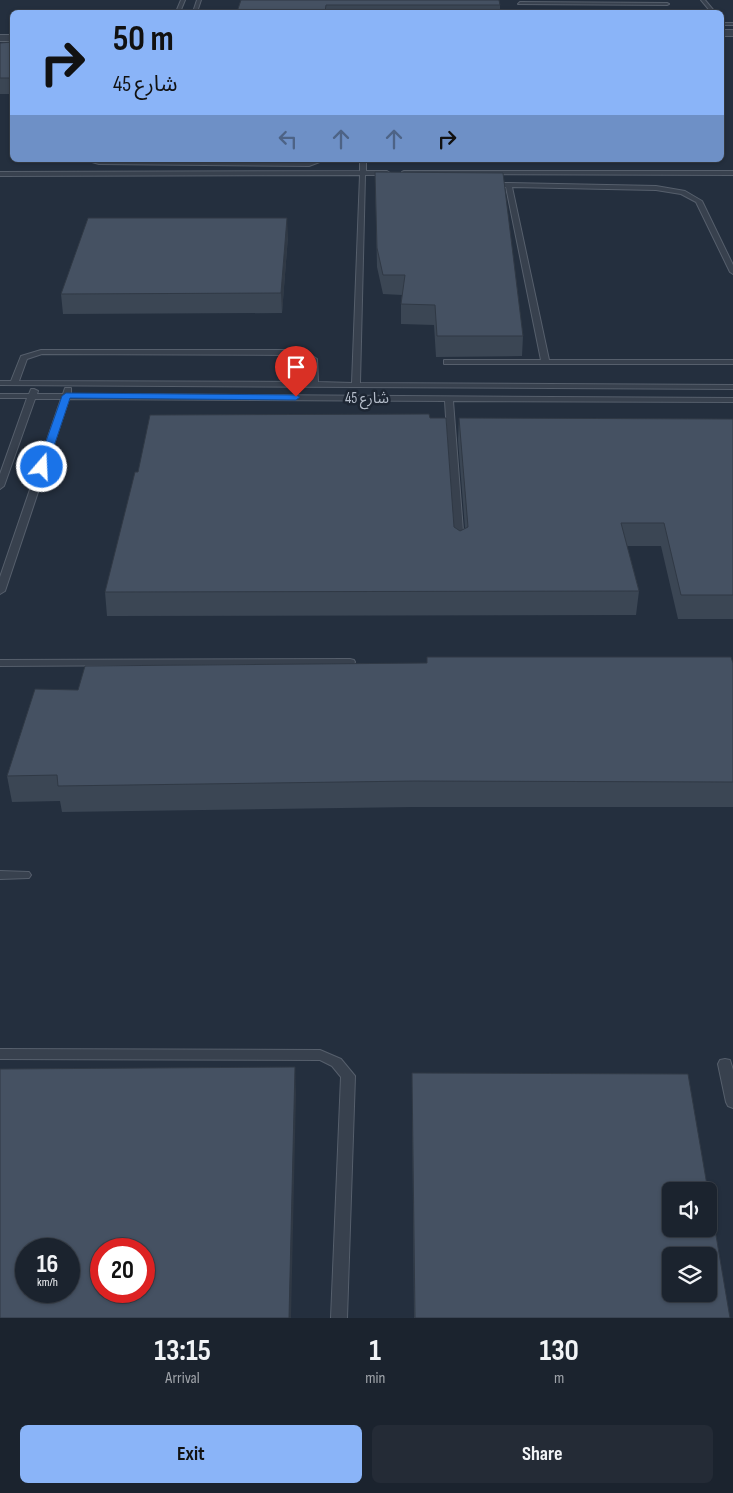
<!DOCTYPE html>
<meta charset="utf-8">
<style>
:root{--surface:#1b232e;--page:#242b36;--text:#f1f3f6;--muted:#a0a4aa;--line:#39404a;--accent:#8ab4f8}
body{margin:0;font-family:"Sofia Sans Condensed","Noto Sans Arabic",sans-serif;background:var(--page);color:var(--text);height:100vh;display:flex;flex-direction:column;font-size:19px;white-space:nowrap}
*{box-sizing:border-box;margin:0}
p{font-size:16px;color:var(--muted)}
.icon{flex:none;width:28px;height:28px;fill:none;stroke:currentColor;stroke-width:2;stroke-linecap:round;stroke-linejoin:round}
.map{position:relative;height:1318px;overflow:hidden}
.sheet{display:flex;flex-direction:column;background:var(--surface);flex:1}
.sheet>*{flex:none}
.top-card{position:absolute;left:10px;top:10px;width:714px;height:152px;border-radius:8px;box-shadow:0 1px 4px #0004,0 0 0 1px var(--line);background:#8ab4f8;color:#111;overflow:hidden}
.fabs{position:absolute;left:662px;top:1182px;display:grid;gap:10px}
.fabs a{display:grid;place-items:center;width:55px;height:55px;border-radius:8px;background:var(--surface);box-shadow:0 1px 4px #0004,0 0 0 1px var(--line);font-size:25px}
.speed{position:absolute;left:15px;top:1238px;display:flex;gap:10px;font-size:25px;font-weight:700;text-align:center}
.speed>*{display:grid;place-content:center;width:65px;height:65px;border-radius:50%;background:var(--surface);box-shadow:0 1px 4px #0004,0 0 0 1px var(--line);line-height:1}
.speed small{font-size:12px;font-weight:400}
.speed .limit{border:8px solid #d22;background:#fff;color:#111}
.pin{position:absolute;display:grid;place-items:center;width:42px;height:42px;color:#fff;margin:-51px -21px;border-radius:50% 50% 50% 0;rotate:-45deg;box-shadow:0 0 5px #0007}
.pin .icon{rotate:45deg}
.me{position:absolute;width:55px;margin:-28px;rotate:19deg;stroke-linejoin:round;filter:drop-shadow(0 0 4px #0008)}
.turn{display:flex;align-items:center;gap:18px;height:105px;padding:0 20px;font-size:22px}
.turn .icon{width:65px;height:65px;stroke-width:2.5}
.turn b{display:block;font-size:35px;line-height:42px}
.lanes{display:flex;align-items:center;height:48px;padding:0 20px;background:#0003;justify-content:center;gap:25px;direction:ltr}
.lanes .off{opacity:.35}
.eta{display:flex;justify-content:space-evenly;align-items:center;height:85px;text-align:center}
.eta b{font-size:30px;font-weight:700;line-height:35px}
.button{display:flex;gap:10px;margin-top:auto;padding:10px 20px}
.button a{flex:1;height:58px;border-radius:8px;background:var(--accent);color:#111;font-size:20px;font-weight:700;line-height:58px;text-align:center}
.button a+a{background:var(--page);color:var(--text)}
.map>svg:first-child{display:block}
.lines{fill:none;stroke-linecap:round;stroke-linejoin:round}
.service-casing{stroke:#565f6c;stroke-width:2}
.minor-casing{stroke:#565f6c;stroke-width:2}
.service{fill:#38414e;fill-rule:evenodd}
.minor{fill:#38414e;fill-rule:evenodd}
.wall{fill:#3b4654}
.shaded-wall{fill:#303945}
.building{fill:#455162;stroke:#303945;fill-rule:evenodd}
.route{fill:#1a73e8;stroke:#114b97}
.labels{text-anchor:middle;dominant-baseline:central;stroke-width:5;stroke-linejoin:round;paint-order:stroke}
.far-street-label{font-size:15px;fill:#b4bcc9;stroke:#1d2633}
</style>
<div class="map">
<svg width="733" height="1318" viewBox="0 0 733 1318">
<rect width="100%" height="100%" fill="#242f3e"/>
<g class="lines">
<defs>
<path id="service" d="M 181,0 L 185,0 L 180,12 L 176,12 Z
M 197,0 L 201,0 L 197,12 L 193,12 Z
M 701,0 L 705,0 L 715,12 L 711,12 Z
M 520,2 L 667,3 L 669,4 L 667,5 L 518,4 Z
M 721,23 L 733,23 L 733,25 L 721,25 Z
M 85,160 L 309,162 L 325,160 L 309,166 L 99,164 Z
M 360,160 L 366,160 L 366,171 L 387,171 L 390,173 L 387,175 L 365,175 L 360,383 L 733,385 L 733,389 L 0,385 L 0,381 L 11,381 L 21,356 L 41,350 L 295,350 L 308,353 L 317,359 L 318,382 L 352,383 L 360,175 L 0,176 L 0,172 L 360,171 ZM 42,354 L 295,355 L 302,356 L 310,362 L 310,382 L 19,381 L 27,359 Z
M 404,171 L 733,171 L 733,175 L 402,174 L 402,172 Z
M 509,183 L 656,186 L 685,191 L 702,201 L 733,265 L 733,274 L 730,272 L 696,202 L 681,194 L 656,190 L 512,187 L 549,360 L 733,360 L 733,364 L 444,364 L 444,360 L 541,360 L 506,187 L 492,187 L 489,185 L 492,183 Z
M 65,388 L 71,388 L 71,394 L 733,398 L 733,402 L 453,401 L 464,544 L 459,547 L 454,544 L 445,401 L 69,399 L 5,591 L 0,594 L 0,577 L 61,399 L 35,399 L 4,486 L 0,489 L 0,474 L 27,398 L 0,398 L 0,394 L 29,394 L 31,389 L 34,389 L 38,391 L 37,394 L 63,394 Z
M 350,659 L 354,660 L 355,662 L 354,664 L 0,666 L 0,660 Z
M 0,871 L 29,872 L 31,875 L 29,878 L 0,879 Z
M 0,1049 L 320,1050 L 341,1059 L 355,1076 L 347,1318 L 331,1318 L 341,1077 L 332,1066 L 320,1060 L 0,1059 Z
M 725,1059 L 730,1060 L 733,1070 L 733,1108 L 728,1106 L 726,1102 L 718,1064 L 720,1060 Z"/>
<path id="minor" d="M 721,30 L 733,30 L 733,36 L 721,36 Z
M 0,35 L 12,35 L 12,41 L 0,41 Z"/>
</defs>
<use href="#service" class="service-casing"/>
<use href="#minor" class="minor-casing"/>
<use href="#service" class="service"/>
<use href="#minor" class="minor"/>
</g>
<path class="wall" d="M 241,0 L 500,5 L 500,12 L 237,12 Z
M 12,42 L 12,94 L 0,94 L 0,43 Z
M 375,172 L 523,336 L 522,356 L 436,357 L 434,325 L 401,324 L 401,304 L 402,295 L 383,294 L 377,267 Z
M 288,236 L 282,313 L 63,314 L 61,294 Z
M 430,418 L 454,527 L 460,531 L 465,528 L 458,440 L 459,418 L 733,419 L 733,619 L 678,619 L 661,546 L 627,546 L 639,591 L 636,615 L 107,616 L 105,592 L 138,472 Z
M 427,657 L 733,663 L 733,807 L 413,807 L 62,812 L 60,801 L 12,802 L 7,776 L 78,690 L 427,663 Z
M 412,1073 L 730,1318 L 414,1318 L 412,1100 Z"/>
<path class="shaded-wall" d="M 287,218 L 288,236 L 282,313 L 281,293 Z
M 295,1067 L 296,1094 L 291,1318 L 289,1318 Z"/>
<path class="building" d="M 241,0 L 499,0 L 500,5 L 326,5 L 325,12 L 237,12 Z
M 12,42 L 12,78 L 0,78 L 0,43 Z
M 375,172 L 503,173 L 523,336 L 437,336 L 435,305 L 401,304 L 405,275 L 383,275 L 377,248 Z
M 88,218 L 287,218 L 281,293 L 61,294 Z
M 429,414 L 430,418 L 446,418 L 454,527 L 460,531 L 468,527 L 459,418 L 733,419 L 733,595 L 681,595 L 664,523 L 621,523 L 639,591 L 105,592 L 135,472 L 138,472 L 150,415 Z
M 427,657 L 731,657 L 733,663 L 733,782 L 414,781 L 58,786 L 57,775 L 7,776 L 35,689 L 78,690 L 85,666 L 427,663 Z
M 295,1067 L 289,1318 L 0,1318 L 0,1069 ZM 26,1249 L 69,1249 L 69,1291 L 26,1291 ZM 101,1249 L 144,1249 L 144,1291 L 101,1291 Z
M 412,1073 L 688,1074 L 708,1191 L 671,1191 L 671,1229 L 709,1229 L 709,1194 L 730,1318 L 415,1318 ZM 671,1256 L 709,1256 L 709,1294 L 671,1294 Z"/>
<path class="route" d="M 66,393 L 296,395 L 300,397 L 296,400 L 70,398 L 47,467 L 45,469 L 39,469 L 37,467 L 62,396 Z"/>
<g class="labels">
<g class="far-street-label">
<text x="367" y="398">شارع 45</text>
</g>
</g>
</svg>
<div class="fabs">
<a><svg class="icon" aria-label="sound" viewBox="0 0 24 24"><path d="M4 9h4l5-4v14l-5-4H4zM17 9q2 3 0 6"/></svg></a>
<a><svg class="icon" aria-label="layers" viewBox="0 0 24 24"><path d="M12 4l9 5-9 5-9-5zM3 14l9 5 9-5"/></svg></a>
</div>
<div class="speed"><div>16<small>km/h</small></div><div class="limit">20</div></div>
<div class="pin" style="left:296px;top:397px;background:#d93025"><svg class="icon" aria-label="arrive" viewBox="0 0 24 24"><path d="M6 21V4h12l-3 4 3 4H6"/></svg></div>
<svg class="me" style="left:42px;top:467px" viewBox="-20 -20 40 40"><circle r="17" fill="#1a73e8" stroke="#fff" stroke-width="3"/><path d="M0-11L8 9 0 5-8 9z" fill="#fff"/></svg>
<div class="top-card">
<div class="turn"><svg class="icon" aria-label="right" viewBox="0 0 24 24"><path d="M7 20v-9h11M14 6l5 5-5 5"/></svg><div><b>50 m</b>شارع 45</div></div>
<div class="lanes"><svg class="icon off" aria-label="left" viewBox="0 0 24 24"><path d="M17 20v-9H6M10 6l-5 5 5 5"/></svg><svg class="icon off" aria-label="ahead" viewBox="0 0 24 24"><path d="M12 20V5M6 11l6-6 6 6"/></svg><svg class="icon off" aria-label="ahead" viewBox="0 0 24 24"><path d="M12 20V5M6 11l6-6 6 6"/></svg><svg class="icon" aria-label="right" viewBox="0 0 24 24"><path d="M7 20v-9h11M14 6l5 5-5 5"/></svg></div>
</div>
</div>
<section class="sheet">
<div class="eta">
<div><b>13:15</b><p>Arrival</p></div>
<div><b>1</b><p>min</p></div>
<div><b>130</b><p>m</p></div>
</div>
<div class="button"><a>Exit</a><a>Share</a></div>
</section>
